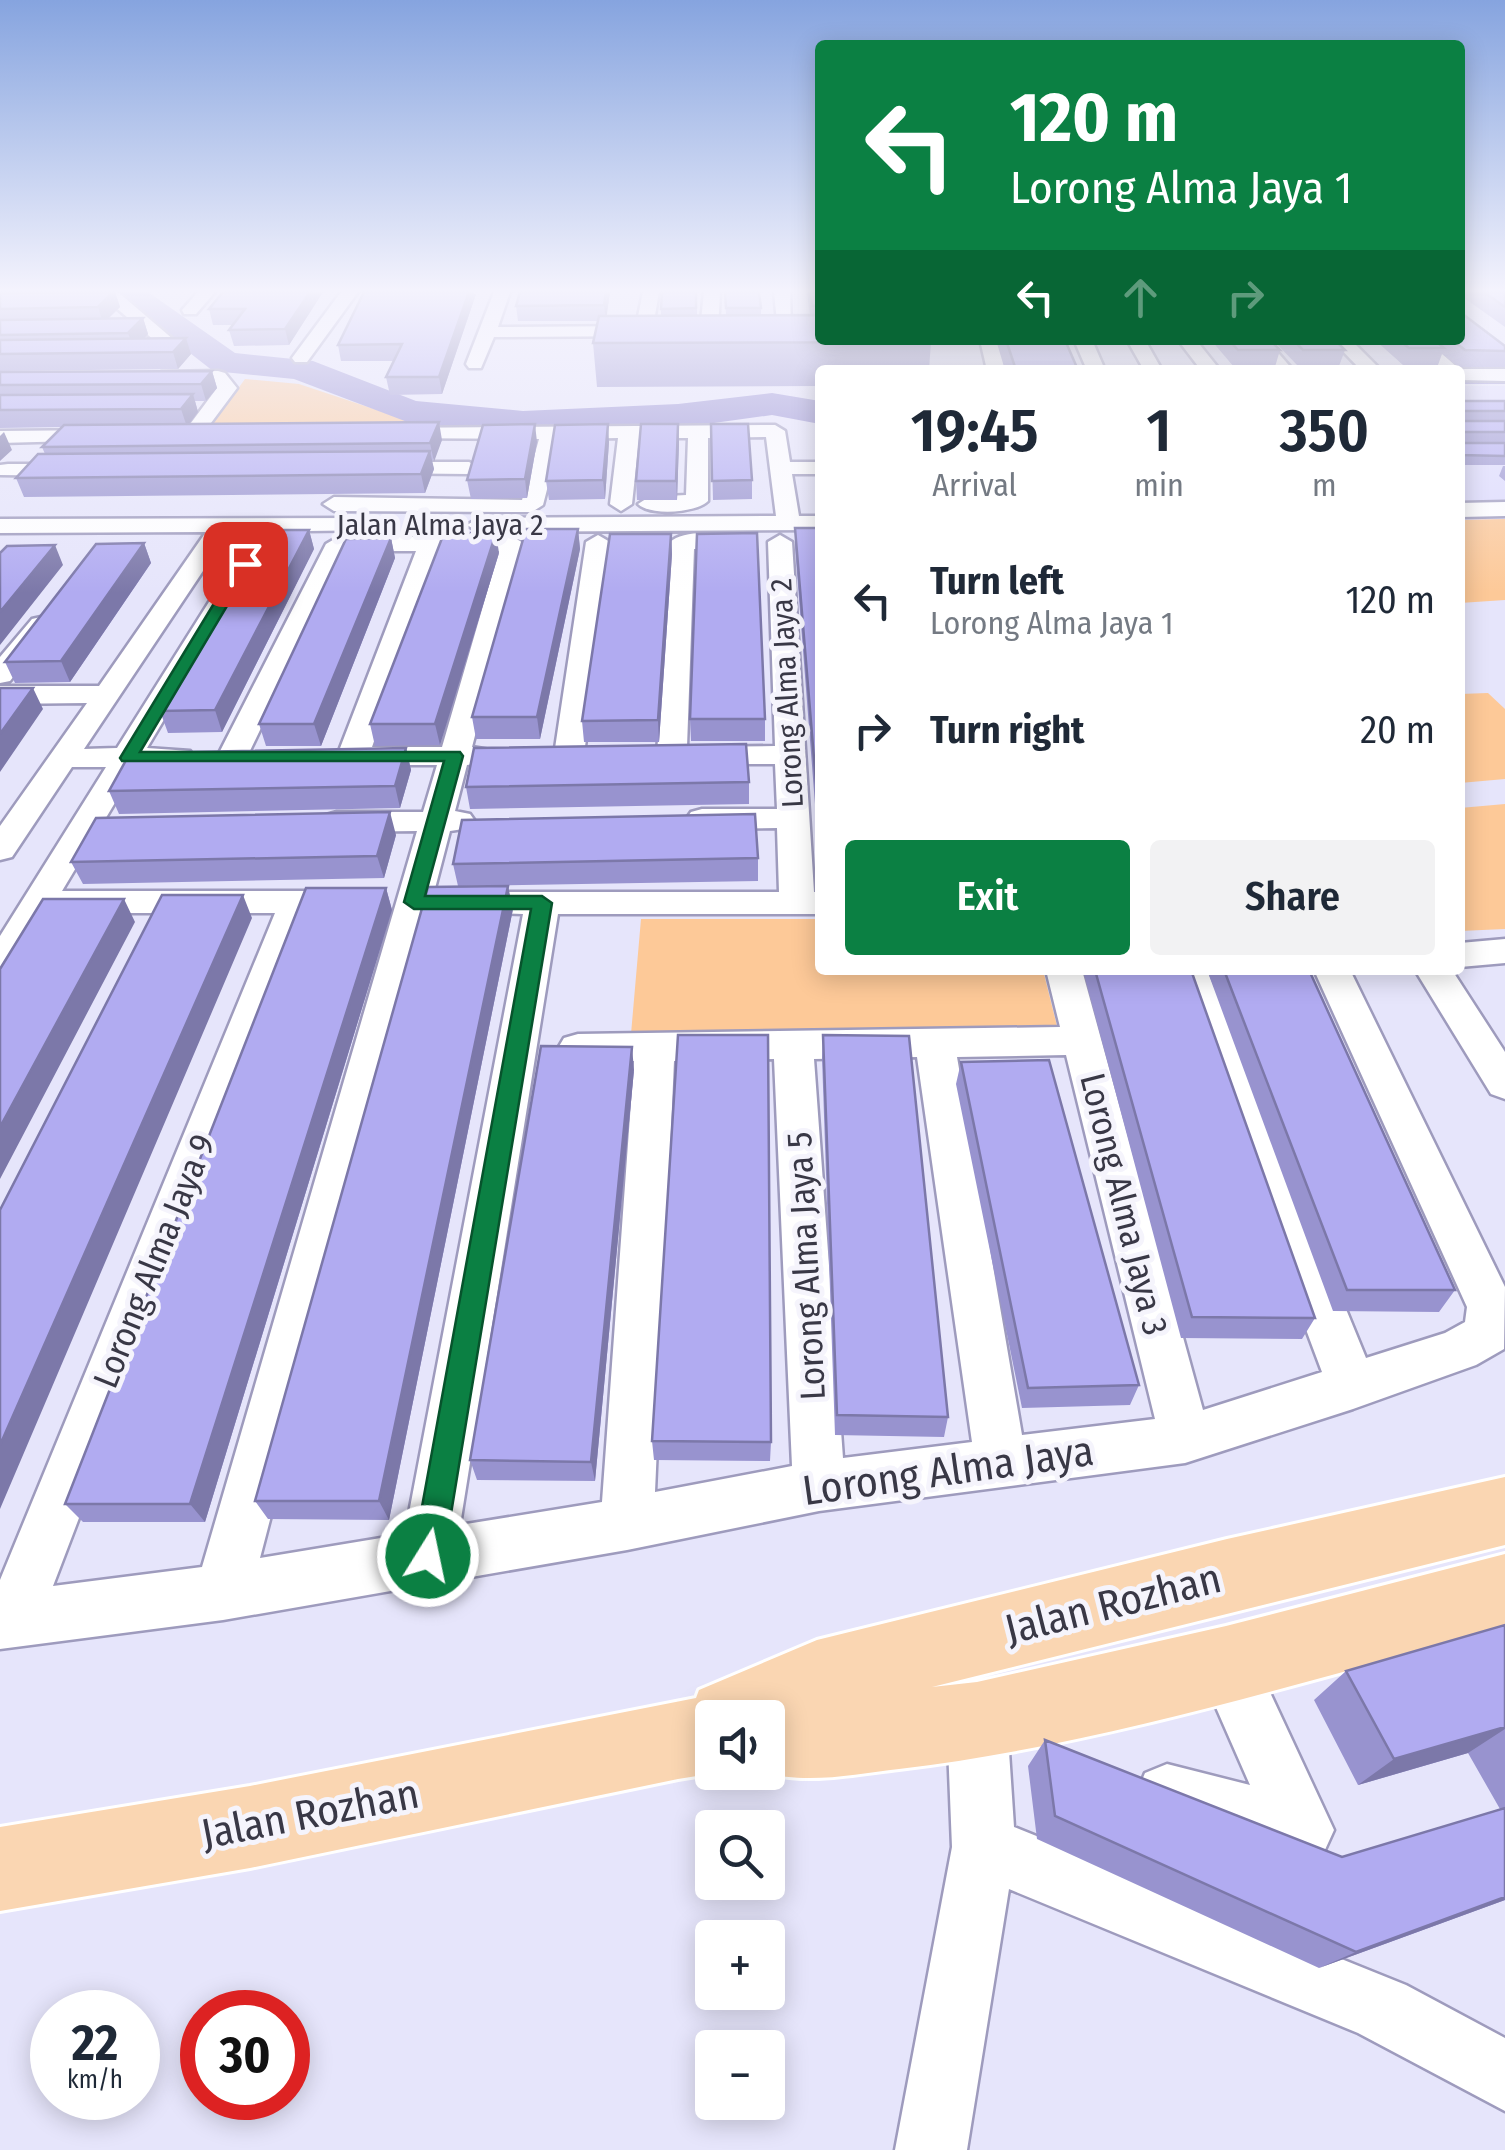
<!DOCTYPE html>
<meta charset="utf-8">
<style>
:root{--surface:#fff;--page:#f2f2f3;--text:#1f2937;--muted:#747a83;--accent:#0b8043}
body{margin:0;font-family:"Fira Sans Condensed",sans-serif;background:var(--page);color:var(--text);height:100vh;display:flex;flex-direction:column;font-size:38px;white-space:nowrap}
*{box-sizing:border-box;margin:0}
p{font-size:32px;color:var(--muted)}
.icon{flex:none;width:55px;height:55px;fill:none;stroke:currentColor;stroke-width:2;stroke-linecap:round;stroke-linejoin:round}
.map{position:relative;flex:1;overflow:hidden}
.side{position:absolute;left:815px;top:365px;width:650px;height:610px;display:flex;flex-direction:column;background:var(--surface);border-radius:10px;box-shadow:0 5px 25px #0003}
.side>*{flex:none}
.top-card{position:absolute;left:815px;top:40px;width:650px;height:305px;border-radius:10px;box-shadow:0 5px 25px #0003;background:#0b8043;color:#fff;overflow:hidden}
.controls{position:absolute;left:695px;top:1700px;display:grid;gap:20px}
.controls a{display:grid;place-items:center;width:90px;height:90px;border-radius:10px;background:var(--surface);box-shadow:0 5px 25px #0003;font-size:50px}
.speed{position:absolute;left:30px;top:1990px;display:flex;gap:20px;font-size:50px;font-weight:700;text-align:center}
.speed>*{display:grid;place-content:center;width:130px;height:130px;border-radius:50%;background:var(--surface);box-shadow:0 5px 25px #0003;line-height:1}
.speed small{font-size:25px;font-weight:400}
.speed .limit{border:15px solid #d22;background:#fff;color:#111}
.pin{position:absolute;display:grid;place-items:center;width:85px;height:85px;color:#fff;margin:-42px;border-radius:20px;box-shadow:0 5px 15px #0006}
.me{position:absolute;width:110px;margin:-55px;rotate:10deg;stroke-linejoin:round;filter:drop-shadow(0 0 8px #0008)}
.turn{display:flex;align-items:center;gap:35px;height:210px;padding:0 30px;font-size:45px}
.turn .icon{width:130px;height:130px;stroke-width:2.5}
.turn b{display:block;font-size:70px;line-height:85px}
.lanes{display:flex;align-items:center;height:95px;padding:0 30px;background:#0003;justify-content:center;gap:50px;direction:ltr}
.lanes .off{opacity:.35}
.eta{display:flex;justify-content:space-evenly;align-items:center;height:170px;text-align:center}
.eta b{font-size:60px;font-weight:600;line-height:70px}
.action{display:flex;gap:20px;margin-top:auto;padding:20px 30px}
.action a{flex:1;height:115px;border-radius:10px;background:var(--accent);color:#fff;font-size:40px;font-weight:600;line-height:115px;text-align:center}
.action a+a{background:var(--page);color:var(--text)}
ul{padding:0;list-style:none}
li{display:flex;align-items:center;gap:30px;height:130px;padding:0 30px}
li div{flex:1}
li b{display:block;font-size:38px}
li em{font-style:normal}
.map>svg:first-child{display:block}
.built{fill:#dddbfd}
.green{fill:#fdc998}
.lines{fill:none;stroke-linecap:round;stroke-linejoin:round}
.stream{fill:#938cd1;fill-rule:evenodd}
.river{fill:#938cd1;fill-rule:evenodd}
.minor-casing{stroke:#9e9bbd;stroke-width:5}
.major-casing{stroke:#fff;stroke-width:6}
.minor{fill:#fff;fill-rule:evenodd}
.major{fill:#fad6b2;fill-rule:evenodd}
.wall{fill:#9893cf}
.shaded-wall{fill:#7c78a9}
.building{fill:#b1abf1;stroke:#7c78a9;stroke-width:2.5}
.route{fill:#0b8043;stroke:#07532c;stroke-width:2.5}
.labels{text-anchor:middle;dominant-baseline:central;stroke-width:10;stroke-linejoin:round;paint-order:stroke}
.far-street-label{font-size:30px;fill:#393846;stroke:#f5f4fc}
.street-label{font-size:35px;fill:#393846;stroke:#f5f4fc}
.near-street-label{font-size:42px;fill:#393846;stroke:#f5f4fc}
</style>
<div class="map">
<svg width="1505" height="2150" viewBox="0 0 1505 2150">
<rect width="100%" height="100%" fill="#e6e5fb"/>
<path class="built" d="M 1460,386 L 1505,386 L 1505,520 L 1460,520 Z"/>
<path class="green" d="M 245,379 L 299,384 L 431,428 L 208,430 Z
M 1505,519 L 1505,600 L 1460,603 L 1460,520 Z
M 1488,693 L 1505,709 L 1505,779 L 1460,783 L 1460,694 Z
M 1505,804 L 1505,929 L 1460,931 L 1460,808 Z
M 641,919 L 820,919 L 820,970 L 1043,970 L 1059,1034 L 631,1034 Z"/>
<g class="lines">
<path class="stream" d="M 1460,380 L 1505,380 L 1505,384 L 1460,384 Z"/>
<path class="river" d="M 112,292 L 148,292 L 235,353 L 313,361 L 416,401 L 523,411 L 678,404 L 772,393 L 820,401 L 820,424 L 772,415 L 678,428 L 523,435 L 410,423 L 294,379 L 213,371 Z"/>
<defs>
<path id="minor" d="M 0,292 L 118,292 L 188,352 L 179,357 L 142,356 L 142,348 L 162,347 L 107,300 L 0,300 Z
M 198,292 L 215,292 L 196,314 L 184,314 L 182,310 Z
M 341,292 L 358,292 L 307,362 L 295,362 L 292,358 Z
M 494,292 L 510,292 L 498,327 L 636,326 L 643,292 L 659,292 L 653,327 L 657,331 L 648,336 L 494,337 L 481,368 L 469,368 L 466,364 Z
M 704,292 L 720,292 L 718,331 L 709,336 L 700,331 Z
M 774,292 L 790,292 L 791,326 L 777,322 Z
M 980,340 L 998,340 L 1005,370 L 987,370 Z
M 1074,340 L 1092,340 L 1105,370 L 1087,370 Z
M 1127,340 L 1145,340 L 1162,370 L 1144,370 Z
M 1178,340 L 1196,340 L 1220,370 L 1201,370 Z
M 1248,340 L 1267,340 L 1293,370 L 1274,370 Z
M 1332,340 L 1351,340 L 1381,370 L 1361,370 Z
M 1407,340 L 1427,340 L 1459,369 L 1505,369 L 1505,381 L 1460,380 L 1460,370 L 1440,370 Z
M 218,371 L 225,373 L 237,388 L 199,439 L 185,439 L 182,435 L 217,388 L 213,383 L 161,384 L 152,378 L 161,372 Z
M 775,425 L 785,431 L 790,462 L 820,462 L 820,474 L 792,474 L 799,516 L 820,516 L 820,530 L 479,532 L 467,525 L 479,518 L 776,516 L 766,437 L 708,438 L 708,501 C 696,513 650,516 638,504 L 649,497 L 686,495 L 688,438 L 639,438 L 632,504 L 621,511 L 610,504 L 618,438 L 560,439 L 543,505 L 532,512 L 334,511 L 323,504 L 334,497 L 522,500 L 539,439 L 380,438 L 380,430 L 387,428 Z
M 104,430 L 111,432 L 111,440 L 0,443 L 0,431 Z
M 378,462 L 469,462 L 480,468 L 469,474 L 370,473 L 367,468 L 370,463 Z
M 8,464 L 75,464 L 86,470 L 75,476 L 0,475 L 0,465 Z
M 1505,502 L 1505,516 L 1460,517 L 1460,503 Z
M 371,518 L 379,520 L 383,525 L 379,530 L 229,532 L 84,749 L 117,748 L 236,559 L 254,559 L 257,564 L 147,748 L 190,751 L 194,757 L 190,763 L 137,766 L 62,891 L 351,891 L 363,894 L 368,902 L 363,910 L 310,913 L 53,1586 L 202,1567 L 417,831 L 337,832 L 326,829 L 321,822 L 326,815 L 337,812 L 423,812 L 437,765 L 352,765 L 341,762 L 337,756 L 416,551 L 346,551 L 247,757 L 243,763 L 221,763 L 217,757 L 326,544 L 338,537 L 513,537 L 525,544 L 472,747 L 490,750 L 494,756 L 490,762 L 467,765 L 455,811 L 470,814 L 475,821 L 470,828 L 450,831 L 260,1558 L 405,1534 L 523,914 L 447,911 L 442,903 L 447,895 L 459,892 L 779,892 L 777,828 L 702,829 L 691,826 L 686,819 L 691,812 L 702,809 L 777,809 L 775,764 L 672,764 L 661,761 L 657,755 L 670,542 C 683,530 724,530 737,542 L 725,549 L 694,549 L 687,747 L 775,746 L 768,542 L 780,535 L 792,542 L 814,892 L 820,892 L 820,914 L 558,914 L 460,1525 L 602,1502 L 634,1061 L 578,1062 L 564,1058 L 558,1048 L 564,1038 L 578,1034 L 1060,1027 L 1046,970 L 1082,970 L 1203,1410 L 1322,1372 L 1171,970 L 1207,970 L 1366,1358 L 1445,1333 L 1465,1322 L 1467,1307 L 1314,970 L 1350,970 L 1505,1287 L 1504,1349 L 1476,1365 L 1353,1409 L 1185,1463 L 819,1511 L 627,1550 L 223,1620 L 0,1649 L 0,1580 L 275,913 L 49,913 L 13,974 L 0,977 L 0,936 L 106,767 L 72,767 L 12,857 L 0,860 L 0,826 L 87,703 L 0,704 L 0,686 L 99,686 L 206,532 L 0,533 L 0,519 ZM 440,551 L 499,551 L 442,747 L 372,747 ZM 1066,1055 L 1155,1419 L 1022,1435 L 957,1057 ZM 917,1057 L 972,1442 L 843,1458 L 814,1059 ZM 774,1059 L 792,1466 L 655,1492 L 674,1061 Z
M 598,535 L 610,542 L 584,755 L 580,761 L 558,761 L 554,755 L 586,542 Z
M 41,617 L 54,625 L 10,681 L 0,683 L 0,657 L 32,619 Z
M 1505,939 L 1505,963 L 1460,967 L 1460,943 Z
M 1415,970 L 1452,970 L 1505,1052 L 1505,1099 L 1491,1094 Z
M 1226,1635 L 1247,1643 L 1334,1830 L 1324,1852 L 1302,1862 L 1145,1817 L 1136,1795 L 1145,1773 L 1167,1764 L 1250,1785 L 1197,1664 L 1205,1643 Z
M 977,1691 L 998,1700 L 1007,1721 L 1014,1827 L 1406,1985 L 1505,2038 L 1505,2111 L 1358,2033 L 1009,1889 L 967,2150 L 895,2150 L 952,1847 L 947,1721 L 956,1700 Z"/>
<path id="major" d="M 1505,1477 L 1505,1545 L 932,1687 L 977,1682 L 1226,1626 L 1505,1554 L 1505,1628 C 1307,1680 1103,1745 899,1769 C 856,1774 806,1785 763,1772 L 768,1772 L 768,1718 L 712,1718 L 712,1772 L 722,1772 L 678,1779 L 250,1868 L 0,1911 L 0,1827 L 250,1786 L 696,1698 L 699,1690 L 817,1640 L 1227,1539 Z"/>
</defs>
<use href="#minor" class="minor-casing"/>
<use href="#major" class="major-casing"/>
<use href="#minor" class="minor"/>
<use href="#major" class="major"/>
</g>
<path class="wall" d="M 115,292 L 120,307 L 108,319 L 143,318 L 148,334 L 145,338 L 186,338 L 191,354 L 178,369 L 0,371 L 0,293 Z
M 223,292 L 323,292 L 289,345 L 234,346 L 229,330 L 233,325 L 213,325 L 209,309 Z
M 610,292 L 606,316 L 661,315 L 661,309 L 697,292 L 697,315 L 726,315 L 725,292 L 761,308 L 761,315 L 810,315 L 807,292 L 820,292 L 820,340 L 931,342 L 929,370 L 820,370 L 820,386 L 597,387 L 593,343 L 598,321 L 518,321 L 516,306 Z
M 1461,292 L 1505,292 L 1505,327 L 1460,295 Z
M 476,294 L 442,394 L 390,395 L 386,377 L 394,361 L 341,361 L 338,345 Z
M 996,340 L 1065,340 L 1078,370 L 1005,370 Z
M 1211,340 L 1270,340 L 1280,350 L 1275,367 L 1234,367 Z
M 1273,340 L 1335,340 L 1345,350 L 1339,366 L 1298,366 Z
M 1375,340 L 1460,340 L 1505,346 L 1505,367 L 1459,367 L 1442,354 L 1438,365 L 1403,365 Z
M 212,371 L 217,388 L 206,401 L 195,401 L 198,412 L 189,424 L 442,440 L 432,462 L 434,469 L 425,493 L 24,497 L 16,478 L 45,454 L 42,447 L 62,427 L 0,428 L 0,372 Z
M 1460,401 L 1505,401 L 1505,420 L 1460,420 Z
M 1460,421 L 1505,421 L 1505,442 L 1460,442 Z
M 711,424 L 752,480 L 752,499 L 713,500 Z
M 537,442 L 527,498 L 471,499 L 467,480 Z
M 609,442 L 605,499 L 549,500 L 546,481 Z
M 679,442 L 677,500 L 637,500 L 636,481 Z
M 1460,443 L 1505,443 L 1505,465 L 1460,465 Z
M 1503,466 L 1505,466 L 1505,481 L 1499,476 Z
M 795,528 L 820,528 L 820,868 L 795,548 Z
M 578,529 L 580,549 L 540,739 L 476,739 L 472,717 Z
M 309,530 L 314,549 L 222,732 L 168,733 L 160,711 Z
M 671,534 L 672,554 L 659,742 L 584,742 L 582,721 Z
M 391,538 L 395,558 L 321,746 L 266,746 L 259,724 Z
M 144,543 L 151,563 L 70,682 L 15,683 L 5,662 Z
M 499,553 L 440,745 L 375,746 L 370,724 Z
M 690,719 L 765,719 L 765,741 L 691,741 Z
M 406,748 L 411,770 L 400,808 L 119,814 L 109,791 Z
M 749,782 L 749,804 L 470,809 L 466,787 Z
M 396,835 L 384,878 L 83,884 L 71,862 Z
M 758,858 L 758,881 L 458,886 L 453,864 Z
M 386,888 L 392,910 L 205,1522 L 83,1522 L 65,1504 Z
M 513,909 L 389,1520 L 268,1519 L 255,1501 Z
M 1083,970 L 1191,970 L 1315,1318 L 1302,1339 L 1181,1338 Z
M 1207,970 L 1309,970 L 1455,1290 L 1439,1312 L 1333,1311 Z
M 823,1035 L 948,1417 L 944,1437 L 835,1435 L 822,1058 Z
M 961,1062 L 1139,1385 L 1130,1405 L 1022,1408 L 956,1084 Z
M 634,1070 L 595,1481 L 477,1480 L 470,1460 Z
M 652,1441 L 771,1442 L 770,1461 L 654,1460 Z
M 1505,1625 L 1505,1900 L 1319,1968 L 1037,1839 L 1028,1766 L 1045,1740 L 1342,1857 L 1500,1809 L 1468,1753 L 1358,1785 L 1314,1700 L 1346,1671 Z"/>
<path class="shaded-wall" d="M 113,292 L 115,292 L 120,307 L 103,323 L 98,307 Z
M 310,292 L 323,292 L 289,345 L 285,329 Z
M 469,292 L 476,294 L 442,394 L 439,377 Z
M 606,292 L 610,292 L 606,321 L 604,305 Z
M 143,318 L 148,334 L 134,350 L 128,333 Z
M 186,338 L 191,354 L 178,369 L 173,352 Z
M 212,371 L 217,388 L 206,401 L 201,384 Z
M 193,394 L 198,412 L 187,427 L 181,409 Z
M 439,422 L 442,440 L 434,462 L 430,443 Z
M 535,424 L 537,442 L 527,498 L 525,479 Z
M 608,424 L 609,442 L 605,499 L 603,480 Z
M 678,424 L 679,442 L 677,500 L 676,481 Z
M 4,432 L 12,450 L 0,461 L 0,436 Z
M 430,451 L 434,469 L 425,493 L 421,474 Z
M 578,529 L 580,549 L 540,739 L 537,717 Z
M 309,530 L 314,549 L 222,732 L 215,710 Z
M 496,533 L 499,553 L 440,745 L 435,724 Z
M 671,534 L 672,554 L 659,742 L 658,720 Z
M 391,538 L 395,558 L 321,746 L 314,724 Z
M 144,543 L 151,563 L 70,682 L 61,661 Z
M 55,545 L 63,565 L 0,645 L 0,612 Z
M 33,688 L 43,709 L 0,772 L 0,734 Z
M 406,748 L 411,770 L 400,808 L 395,786 Z
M 390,812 L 396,835 L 384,878 L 377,856 Z
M 508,886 L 513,909 L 389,1520 L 379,1501 Z
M 386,888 L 392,910 L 205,1522 L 190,1504 Z
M 243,895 L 252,918 L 0,1509 L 0,1445 Z
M 124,899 L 135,922 L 0,1179 L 0,1127 Z
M 632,1047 L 634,1070 L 595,1481 L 591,1462 Z
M 1505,1727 L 1505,1729 L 1468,1753 L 1358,1785 L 1394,1759 Z
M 1505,1897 L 1505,1900 L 1319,1968 L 1356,1952 Z"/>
<path class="building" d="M 113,292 L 98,307 L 0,309 L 0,293 Z
M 223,292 L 310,292 L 285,329 L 229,330 L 245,309 L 209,309 Z
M 364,292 L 469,292 L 439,377 L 386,377 L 402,344 L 338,345 Z
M 520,292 L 606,292 L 604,305 L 516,306 Z
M 662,292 L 696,292 L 696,308 L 661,309 Z
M 725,292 L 759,292 L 761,308 L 726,308 Z
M 810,292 L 820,292 L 820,305 L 812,306 Z
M 1484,292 L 1505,292 L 1505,307 Z
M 1460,312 L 1505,346 L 1505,351 L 1465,350 L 1452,340 L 1460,340 Z
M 820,315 L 820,340 L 931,340 L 931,342 L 593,343 L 599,316 Z
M 143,318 L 128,333 L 0,335 L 0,320 Z
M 186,338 L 173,352 L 0,354 L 0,340 Z
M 1006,340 L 1065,340 L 1078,370 L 1016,370 Z
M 1229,340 L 1270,340 L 1280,350 L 1238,350 Z
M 1293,340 L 1335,340 L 1345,350 L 1303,350 Z
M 1399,340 L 1434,340 L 1444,348 L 1409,348 Z
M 212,371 L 201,384 L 0,385 L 0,372 Z
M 193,394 L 181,409 L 0,410 L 0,395 Z
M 1460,401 L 1505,401 L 1505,411 L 1460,411 Z
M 1460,421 L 1505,421 L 1505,432 L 1460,432 Z
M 439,422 L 430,443 L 42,447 L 64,425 Z
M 535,424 L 525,479 L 467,480 L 483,425 Z
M 608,424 L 603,480 L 546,481 L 555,425 Z
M 641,424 L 678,424 L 676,481 L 636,481 Z
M 711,424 L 748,424 L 752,480 L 712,481 Z
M 1460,443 L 1505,443 L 1505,456 L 1460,455 Z
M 430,451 L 421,474 L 16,478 L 38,454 Z
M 795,528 L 820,528 L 820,831 Z
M 526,529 L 578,529 L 537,717 L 472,717 Z
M 265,530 L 309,530 L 215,710 L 160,711 Z
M 444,533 L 496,533 L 435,724 L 370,724 Z
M 757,533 L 765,719 L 690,719 L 697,534 Z
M 610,534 L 671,534 L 658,720 L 582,721 Z
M 391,538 L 314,724 L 259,724 L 346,539 Z
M 144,543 L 61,661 L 5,662 L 96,544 Z
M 55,545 L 0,612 L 0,553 L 7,546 Z
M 0,688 L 33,688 L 0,734 Z
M 746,744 L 749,782 L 466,787 L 474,748 Z
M 406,748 L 395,786 L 109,791 L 130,753 Z
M 390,812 L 377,856 L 71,862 L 96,818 Z
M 755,814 L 758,858 L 453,864 L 462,820 Z
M 508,886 L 379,1501 L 255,1501 L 428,887 Z
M 306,888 L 386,888 L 190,1504 L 65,1504 Z
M 162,895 L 243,895 L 0,1445 L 0,1210 Z
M 43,899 L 124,899 L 0,1127 L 0,969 Z
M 1095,970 L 1191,970 L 1315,1318 L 1192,1317 Z
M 1224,970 L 1309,970 L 1455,1290 L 1347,1290 Z
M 678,1035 L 768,1035 L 771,1442 L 652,1441 Z
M 823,1035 L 909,1036 L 948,1417 L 837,1415 Z
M 541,1046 L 632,1047 L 591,1462 L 470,1460 Z
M 1049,1060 L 1139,1385 L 1028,1388 L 961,1062 Z
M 1505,1625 L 1505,1727 L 1394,1759 L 1346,1671 Z
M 1045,1740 L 1342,1857 L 1505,1808 L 1505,1897 L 1356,1952 L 1055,1816 Z"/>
<linearGradient id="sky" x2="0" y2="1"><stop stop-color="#86a4df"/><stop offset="0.49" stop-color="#f4f3fd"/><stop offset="1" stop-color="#f4f3fd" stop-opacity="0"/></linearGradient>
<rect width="1505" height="593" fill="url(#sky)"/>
<path class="route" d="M 245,560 L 252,564 L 140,752 L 460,752 L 463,756 L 425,896 L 542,896 L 552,903 L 444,1556 L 439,1567 L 428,1572 L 417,1567 L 413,1556 L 531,909 L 414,909 L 404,902 L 444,761 L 122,761 L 120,758 L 238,564 Z"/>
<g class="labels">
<g class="far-street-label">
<text x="440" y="525">Jalan Alma Jaya 2</text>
<text transform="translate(787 693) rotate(-93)">Lorong Alma Jaya 2</text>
</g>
<g class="street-label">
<text transform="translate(1124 1204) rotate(76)">Lorong Alma Jaya 3</text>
<text transform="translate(154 1261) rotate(-68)">Lorong Alma Jaya 9</text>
<text transform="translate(806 1266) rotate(-93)">Lorong Alma Jaya 5</text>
</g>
<g class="near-street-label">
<text transform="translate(948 1471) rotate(-8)">Lorong Alma Jaya</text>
<text transform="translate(1113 1604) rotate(-14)">Jalan Rozhan</text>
<text transform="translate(310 1814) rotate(-11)">Jalan Rozhan</text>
</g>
</g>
</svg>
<div class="controls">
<a><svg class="icon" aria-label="sound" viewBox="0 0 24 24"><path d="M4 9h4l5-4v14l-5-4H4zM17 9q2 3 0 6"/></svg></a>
<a><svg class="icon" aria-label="search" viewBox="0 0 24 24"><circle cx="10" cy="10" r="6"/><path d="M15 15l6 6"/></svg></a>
<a>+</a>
<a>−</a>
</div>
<div class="speed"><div>22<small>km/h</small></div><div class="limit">30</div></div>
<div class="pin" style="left:245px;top:564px;background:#d93025"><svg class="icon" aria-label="arrive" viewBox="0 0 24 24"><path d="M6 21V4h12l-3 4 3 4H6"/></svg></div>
<svg class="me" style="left:428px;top:1556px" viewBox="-20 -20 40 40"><circle r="17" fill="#0b8043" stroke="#fff" stroke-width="3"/><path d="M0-11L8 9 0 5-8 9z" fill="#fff"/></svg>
<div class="top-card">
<div class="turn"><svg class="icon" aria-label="left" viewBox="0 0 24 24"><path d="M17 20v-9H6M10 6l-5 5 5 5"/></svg><div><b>120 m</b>Lorong Alma Jaya 1</div></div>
<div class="lanes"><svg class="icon" aria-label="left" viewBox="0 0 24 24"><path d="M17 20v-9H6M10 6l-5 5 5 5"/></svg><svg class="icon off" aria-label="ahead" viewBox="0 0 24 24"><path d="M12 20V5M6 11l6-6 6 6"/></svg><svg class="icon off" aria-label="right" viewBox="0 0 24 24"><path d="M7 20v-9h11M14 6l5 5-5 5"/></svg></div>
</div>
<section class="side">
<div class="eta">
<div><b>19:45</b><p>Arrival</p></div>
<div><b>1</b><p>min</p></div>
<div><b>350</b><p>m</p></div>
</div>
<ul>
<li><svg class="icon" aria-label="left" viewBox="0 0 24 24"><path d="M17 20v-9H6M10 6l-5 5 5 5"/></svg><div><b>Turn left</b><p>Lorong Alma Jaya 1</p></div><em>120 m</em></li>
<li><svg class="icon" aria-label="right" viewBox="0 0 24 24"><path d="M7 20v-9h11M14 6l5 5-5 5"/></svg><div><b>Turn right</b></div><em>20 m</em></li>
</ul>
<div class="action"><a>Exit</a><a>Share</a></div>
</section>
</div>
